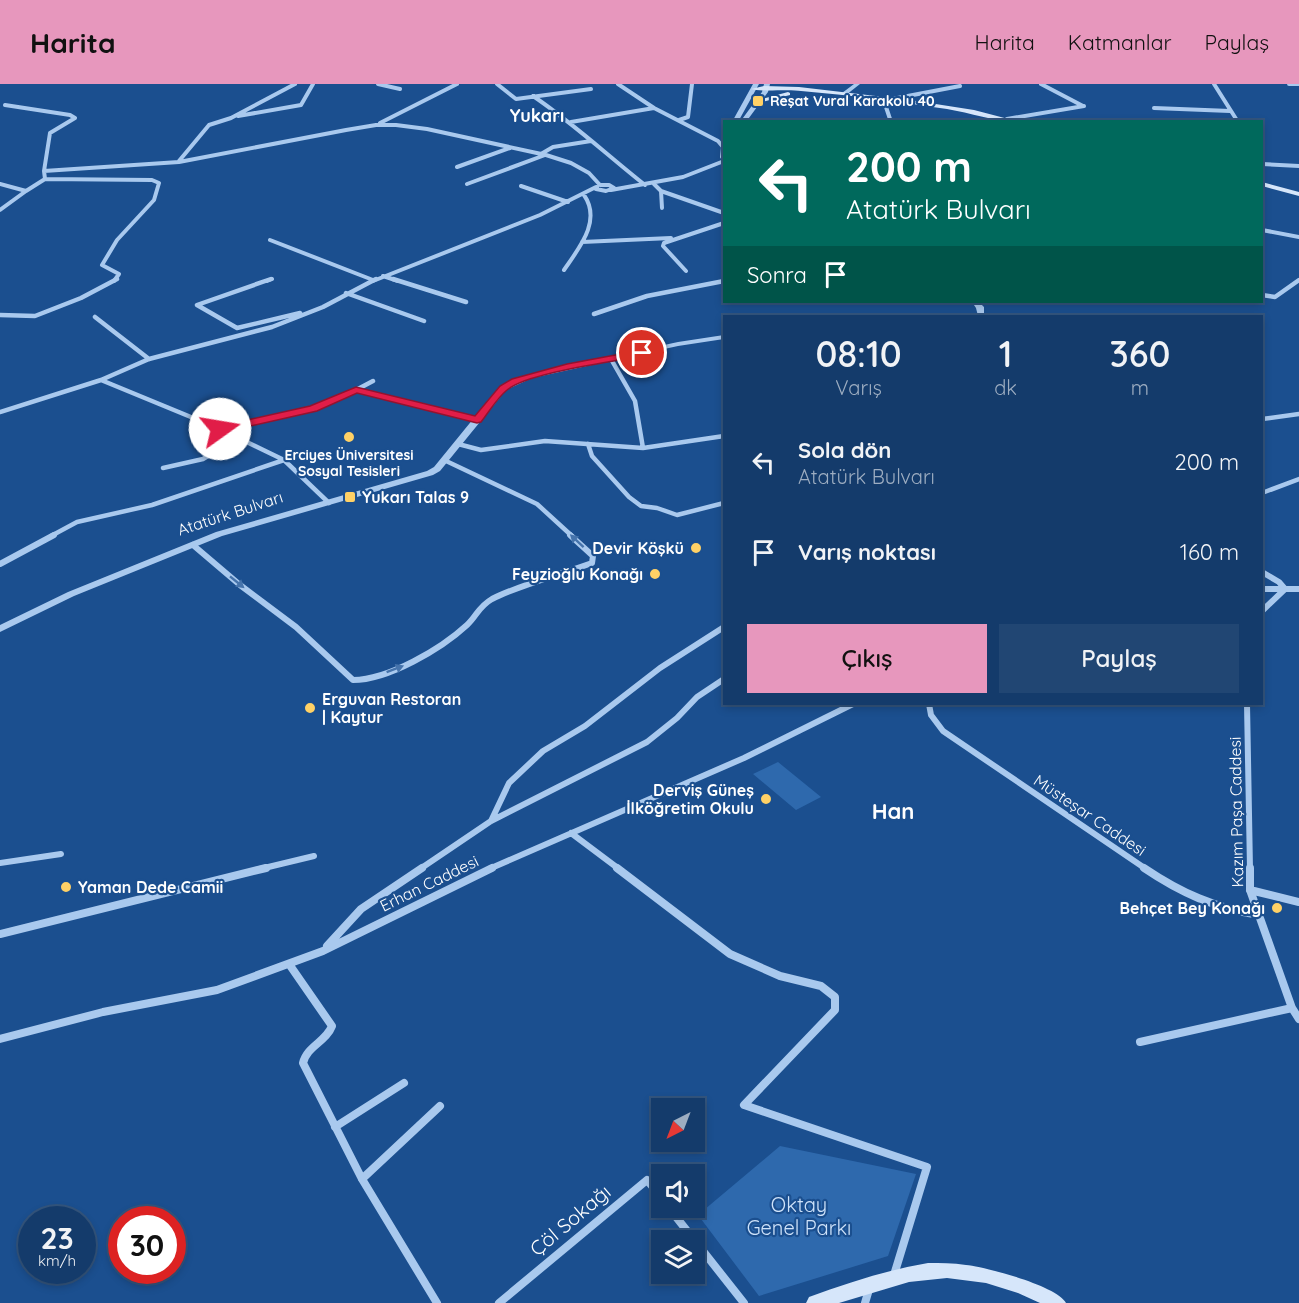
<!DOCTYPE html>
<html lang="tr">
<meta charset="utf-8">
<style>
:root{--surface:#143b6b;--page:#214673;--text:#f1f3f6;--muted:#9dadc1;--line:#33557e;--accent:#e797bd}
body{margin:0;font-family:Quicksand,sans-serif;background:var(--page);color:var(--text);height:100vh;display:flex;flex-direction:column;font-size:22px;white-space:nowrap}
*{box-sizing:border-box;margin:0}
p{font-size:20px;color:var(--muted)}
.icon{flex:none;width:33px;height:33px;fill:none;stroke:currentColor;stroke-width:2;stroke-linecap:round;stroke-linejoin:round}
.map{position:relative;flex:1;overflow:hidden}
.drawer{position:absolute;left:723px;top:231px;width:540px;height:390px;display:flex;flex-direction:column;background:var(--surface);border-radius:0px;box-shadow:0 3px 9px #0003,0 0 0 2px var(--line)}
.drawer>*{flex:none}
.guide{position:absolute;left:723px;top:36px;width:540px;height:183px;border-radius:0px;box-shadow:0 3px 9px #0003,0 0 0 2px var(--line);background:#00695c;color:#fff;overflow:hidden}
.needle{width:39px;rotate:222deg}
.fabs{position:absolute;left:651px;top:1014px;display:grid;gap:12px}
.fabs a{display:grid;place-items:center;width:54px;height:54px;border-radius:0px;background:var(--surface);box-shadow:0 3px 9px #0003,0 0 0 2px var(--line);font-size:30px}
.speed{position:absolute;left:18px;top:1122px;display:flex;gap:12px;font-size:30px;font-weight:700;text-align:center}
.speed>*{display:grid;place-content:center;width:78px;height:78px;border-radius:50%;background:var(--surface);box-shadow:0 3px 9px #0003,0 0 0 2px var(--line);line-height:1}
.speed small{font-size:15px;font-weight:400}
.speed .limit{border:9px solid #d22;background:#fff;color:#111}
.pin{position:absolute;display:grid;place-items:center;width:51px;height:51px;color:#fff;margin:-26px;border:3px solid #fff;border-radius:50%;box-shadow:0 2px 6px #0007}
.me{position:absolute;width:66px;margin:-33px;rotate:77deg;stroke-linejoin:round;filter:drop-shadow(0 0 4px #0008)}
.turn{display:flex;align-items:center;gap:21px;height:126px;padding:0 24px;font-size:27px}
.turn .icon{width:78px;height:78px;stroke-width:2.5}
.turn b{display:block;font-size:42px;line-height:51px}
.then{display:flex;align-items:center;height:57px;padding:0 24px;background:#0003;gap:12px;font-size:22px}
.eta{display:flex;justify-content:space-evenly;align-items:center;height:102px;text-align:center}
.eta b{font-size:36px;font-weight:600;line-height:42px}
.button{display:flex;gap:12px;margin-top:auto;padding:12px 24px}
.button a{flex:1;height:69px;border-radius:0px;background:var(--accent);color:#111;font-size:24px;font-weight:600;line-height:69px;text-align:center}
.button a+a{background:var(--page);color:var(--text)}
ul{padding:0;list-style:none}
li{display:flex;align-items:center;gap:18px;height:90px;padding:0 24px}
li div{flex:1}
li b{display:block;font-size:22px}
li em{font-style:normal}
header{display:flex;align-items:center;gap:36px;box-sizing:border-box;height:84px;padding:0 30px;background:var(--accent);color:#111}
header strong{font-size:28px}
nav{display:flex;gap:33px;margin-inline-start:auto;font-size:21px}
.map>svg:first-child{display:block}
.green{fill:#2e69ad}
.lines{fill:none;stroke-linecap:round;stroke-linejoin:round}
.minor-far3{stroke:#a9c9ee;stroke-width:4}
.minor-far2{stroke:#a9c9ee;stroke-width:4.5}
.minor-far1{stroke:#a9c9ee;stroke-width:6}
.minor{stroke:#a9c9ee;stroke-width:8}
.tertiary{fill:#a9c9ee;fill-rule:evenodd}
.secondary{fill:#d6e6fa;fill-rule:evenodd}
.oneway{fill:#4674ac}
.route{fill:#e11d48;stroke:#92132f;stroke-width:1.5}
.poi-dot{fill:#ffd166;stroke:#1b4f8f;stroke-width:2}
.labels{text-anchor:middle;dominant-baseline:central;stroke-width:4.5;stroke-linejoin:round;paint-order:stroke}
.far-poi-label{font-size:14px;font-weight:bold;fill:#fff;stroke:#1b4f8f;text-anchor:start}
.poi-label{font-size:16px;font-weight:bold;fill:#fff;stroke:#1b4f8f;text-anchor:end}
.street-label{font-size:16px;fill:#fff;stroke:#1b4f8f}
.far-district-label{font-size:18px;font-weight:bold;fill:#fff;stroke:#1b4f8f}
.near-park-label{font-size:20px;fill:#cfe3fa;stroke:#1b4f8f}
.near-street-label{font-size:20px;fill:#fff;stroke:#1b4f8f}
.district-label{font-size:22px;font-weight:bold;fill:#fff;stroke:#1b4f8f}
</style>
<header>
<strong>Harita</strong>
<nav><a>Harita</a><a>Katmanlar</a><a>Paylaş</a></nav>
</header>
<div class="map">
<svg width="1299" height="1219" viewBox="0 0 1299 1219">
<rect width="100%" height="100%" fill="#1b4f8f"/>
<path class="green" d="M 778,678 L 821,713 L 796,726 L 753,690 Z
M 780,1062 L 916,1090 L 888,1172 L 759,1212 L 698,1131 Z"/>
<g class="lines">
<path class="minor-far3" d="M 378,0 L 400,5
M 497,0 L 516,15 L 591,5
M 618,0 L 654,24 L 718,57 L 723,63 L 722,73 L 724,74
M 1041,0 L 1083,22
M 1214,0 L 1238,38
M 1289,0 L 1299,0
M 533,12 C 573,39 607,71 645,101
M 892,15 L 960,2
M 5,21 L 70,31 L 75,34 L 50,49 L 44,87 L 45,95 L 26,107
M 886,23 L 891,38
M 1154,24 L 1230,27
M 238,32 L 301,21 L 313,0
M 1007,35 L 1084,22
M 679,36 L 688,33 L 692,0
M 571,38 L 654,24
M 380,39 L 457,0
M 541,70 L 553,63 L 591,57
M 179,77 L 209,41 L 231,34 L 295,0
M 1262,80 L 1299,82
M 457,83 L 510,64
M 44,87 L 179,78 L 346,46 L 376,41 L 396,41 L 427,45 L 546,71 L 571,79 L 589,89 L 600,101 L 609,101 L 614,104 L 606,107 L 596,105 L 597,103
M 45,95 L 152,96 L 159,99 L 154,116 L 117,156 L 102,181 L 119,190 L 114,197
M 0,100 L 26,107 L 0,126
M 467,100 L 545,71
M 654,100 L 661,107 L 724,129
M 521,102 L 568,118
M 611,106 L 683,93 L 724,77
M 661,107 L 662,124
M 1262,146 L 1299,153
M 270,156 L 373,196
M 582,158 L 671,154
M 564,186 C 579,164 602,137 584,111
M 686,187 L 663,162 L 664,159 L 724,139
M 383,192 L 398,197
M 267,197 L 272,195
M 373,197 L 540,131 L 596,103"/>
<path class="minor-far2" d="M 271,195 L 197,221 L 237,244 L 300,229
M 393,195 L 466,218
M 346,209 L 424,237
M 1262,211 L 1275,213 L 1299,196
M 594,230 L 647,212 L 724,197
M 0,231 L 35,232 L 81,214 L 117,195
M 95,233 L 149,275
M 611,275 L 635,317 L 643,364
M 101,296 L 220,345 L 284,376 L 329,419
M 373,297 L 356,306 L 477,336
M 0,328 L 101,296 L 149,275 L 272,243 L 323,223 L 376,195
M 1262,335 L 1299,330
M 220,345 L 314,324 L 356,306
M 458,360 L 481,366 L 545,357 L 643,364 L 724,352
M 588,360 L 592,372 L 629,413 L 641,422 L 657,424 L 677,431 L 724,419
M 444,376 L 537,420 L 572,452
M 163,384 L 203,375 L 238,354
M 1262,409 L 1299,395
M 51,452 L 77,438 L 152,421 L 284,376"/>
<path class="minor-far1" d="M 193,461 L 240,501 L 296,543 L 353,596 C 388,596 441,565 467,541 C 477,532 478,523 492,515 C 519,501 562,490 592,479 L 593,472 L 570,451
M 0,480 L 54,451
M 1262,488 L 1279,498 L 1285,505 L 1262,527
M 1262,505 L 1299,505
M 929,620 L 931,631 L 943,647 L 1146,785
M 1247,620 L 1250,785
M 491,737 L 509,699 L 543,667 L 585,642 L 660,584 L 724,543
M 571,749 L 619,785
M 0,779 L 61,770
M 260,785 L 314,772
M 420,785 L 491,737 L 647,658 L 677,634 L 697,613 L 724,595
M 489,785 L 744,674 L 853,620"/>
<path class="minor" d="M 617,784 L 730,870 L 780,892 L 821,902 L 835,913 L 835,926 L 744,1021 L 927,1083 L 894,1191
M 1144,784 C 1181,809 1215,824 1259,831
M 1250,784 L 1250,806 L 1292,924 L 1299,935
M 1250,806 L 1299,818
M 0,850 L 266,784
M 327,862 L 361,825 L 422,784
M 289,880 L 332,942 C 326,958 307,962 303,979 L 362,1095 L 437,1219
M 0,955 L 103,928 L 217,906 L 323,867 L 492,784
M 1140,958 L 1292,924
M 335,1043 L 404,999
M 362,1095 L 440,1022
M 669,1124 L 744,1219
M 499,1219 L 647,1096 L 662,1114
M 865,1219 L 870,1202"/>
<path class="tertiary" d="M 753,0 L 759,0 L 738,38 L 732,38 Z
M 764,0 L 770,0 L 768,8 L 746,38 L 740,38 L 762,8 Z
M 854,0 L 860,0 L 846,11 L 842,11 L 842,9 Z
M 972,218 L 979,218 L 984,223 L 984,232 L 978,232 L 976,224 Z
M 724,251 L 724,255 L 678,262 L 532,294 L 506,306 L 440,387 L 433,391 L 222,452 L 74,512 L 0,548 L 0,541 L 68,508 L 216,448 L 427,387 L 434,383 L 500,302 L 530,290 L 678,258 Z"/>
<path class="secondary" d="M 764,2 L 799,3 L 910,16 L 974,26 L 1020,38 C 996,38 971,29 947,25 C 899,18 850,11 801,7 C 790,5 758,8 751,5 Z
M 788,8 L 790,9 L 790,11 L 758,19 L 755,17 Z
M 1262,98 L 1299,108 L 1299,112 L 1262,102 Z
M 928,1179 C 940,1179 953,1179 966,1181 C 986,1183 1058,1202 1066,1219 L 1040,1219 L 1018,1209 L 986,1199 L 947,1194 L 909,1198 L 839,1219 L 806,1219 L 809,1213 C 847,1199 887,1186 928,1179 Z"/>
</g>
<defs><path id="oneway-solid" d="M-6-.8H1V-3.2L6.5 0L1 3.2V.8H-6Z" transform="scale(1.5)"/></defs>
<g class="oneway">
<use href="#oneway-solid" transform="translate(577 457) rotate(-137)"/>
<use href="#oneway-solid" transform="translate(237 498) rotate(39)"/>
<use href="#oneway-solid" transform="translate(395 585) rotate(-21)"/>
</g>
<path class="route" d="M 642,266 L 646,267 L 646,271 C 615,278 528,288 507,306 C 497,314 489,328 481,338 L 477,339 L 357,309 L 317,327 L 220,349 L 215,345 L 220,342 L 310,322 L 356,303 L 475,332 L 500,302 L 512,295 L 567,280 Z"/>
<g class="poi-dot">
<rect x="752" y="11" width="12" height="12" rx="3"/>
<circle cx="349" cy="353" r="6"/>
<rect x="344" y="407" width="12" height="12" rx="3"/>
<circle cx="696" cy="464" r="6"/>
<circle cx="655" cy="490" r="6"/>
<circle cx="310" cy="624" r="6"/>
<circle cx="766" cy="715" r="6"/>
<circle cx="66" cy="803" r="6"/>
<circle cx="1277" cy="824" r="6"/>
</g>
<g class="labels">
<g class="far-poi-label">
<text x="770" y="17">Reşat Vural Karakolu 40</text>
<text x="349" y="371" text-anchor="middle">Erciyes Üniversitesi<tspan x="349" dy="16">Sosyal Tesisleri</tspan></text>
</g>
<g class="poi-label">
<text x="362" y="413" text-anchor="start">Yukarı Talas 9</text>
<text x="684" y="464">Devir Köşkü</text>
<text x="643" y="490">Feyzioğlu Konağı</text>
<text x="322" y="615" text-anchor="start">Erguvan Restoran<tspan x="322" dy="18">| Kaytur</tspan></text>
<text x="754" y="706">Derviş Güneş<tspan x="754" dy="18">İlköğretim Okulu</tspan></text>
<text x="78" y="803" text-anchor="start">Yaman Dede Camii</text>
<text x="1265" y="824">Behçet Bey Konağı</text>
</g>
<g class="street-label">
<text transform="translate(230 429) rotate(-18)">Atatürk Bulvarı</text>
<text transform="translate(1236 728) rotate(-91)">Kazım Paşa Caddesi</text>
<text transform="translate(1090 731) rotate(34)">Müsteşar Caddesi</text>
<text transform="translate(429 799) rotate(-26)">Erhan Caddesi</text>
</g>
<g class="far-district-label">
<text x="537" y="31">Yukarı</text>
</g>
<g class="near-park-label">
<text x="799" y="1120">Oktay<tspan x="799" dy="23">Genel Parkı</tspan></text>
</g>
<g class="near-street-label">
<text transform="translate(570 1136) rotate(-40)">Çöl Sokağı</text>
</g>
<g class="district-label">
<text x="893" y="727">Han</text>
</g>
</g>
</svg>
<div class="fabs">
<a><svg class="needle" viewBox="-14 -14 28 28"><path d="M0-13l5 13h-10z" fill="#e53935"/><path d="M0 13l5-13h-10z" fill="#9dadc1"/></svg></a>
<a><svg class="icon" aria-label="sound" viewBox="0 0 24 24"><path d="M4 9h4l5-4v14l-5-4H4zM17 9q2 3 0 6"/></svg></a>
<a><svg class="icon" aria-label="layers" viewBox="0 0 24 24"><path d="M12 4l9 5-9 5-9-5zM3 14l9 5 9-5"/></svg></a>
</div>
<div class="speed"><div>23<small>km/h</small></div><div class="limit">30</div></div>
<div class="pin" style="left:642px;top:269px;background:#d93025"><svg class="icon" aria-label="arrive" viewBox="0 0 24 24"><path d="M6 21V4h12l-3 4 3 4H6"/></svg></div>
<svg class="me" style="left:220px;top:345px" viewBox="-20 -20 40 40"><circle r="19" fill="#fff"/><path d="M0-13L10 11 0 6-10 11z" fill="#e11d48"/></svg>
<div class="guide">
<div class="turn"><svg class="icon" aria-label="left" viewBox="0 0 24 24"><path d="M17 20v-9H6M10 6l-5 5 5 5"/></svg><div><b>200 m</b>Atatürk Bulvarı</div></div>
<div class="then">Sonra<svg class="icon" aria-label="arrive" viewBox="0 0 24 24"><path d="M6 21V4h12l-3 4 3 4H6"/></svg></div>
</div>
<section class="drawer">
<div class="eta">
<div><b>08:10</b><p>Varış</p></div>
<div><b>1</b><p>dk</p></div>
<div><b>360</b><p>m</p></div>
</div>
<ul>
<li><svg class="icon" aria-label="left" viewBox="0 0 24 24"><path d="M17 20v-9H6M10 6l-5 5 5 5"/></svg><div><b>Sola dön</b><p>Atatürk Bulvarı</p></div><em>200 m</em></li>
<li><svg class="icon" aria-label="arrive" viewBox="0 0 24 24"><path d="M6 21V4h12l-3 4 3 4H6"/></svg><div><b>Varış noktası</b></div><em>160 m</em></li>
</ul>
<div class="button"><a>Çıkış</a><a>Paylaş</a></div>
</section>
</div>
